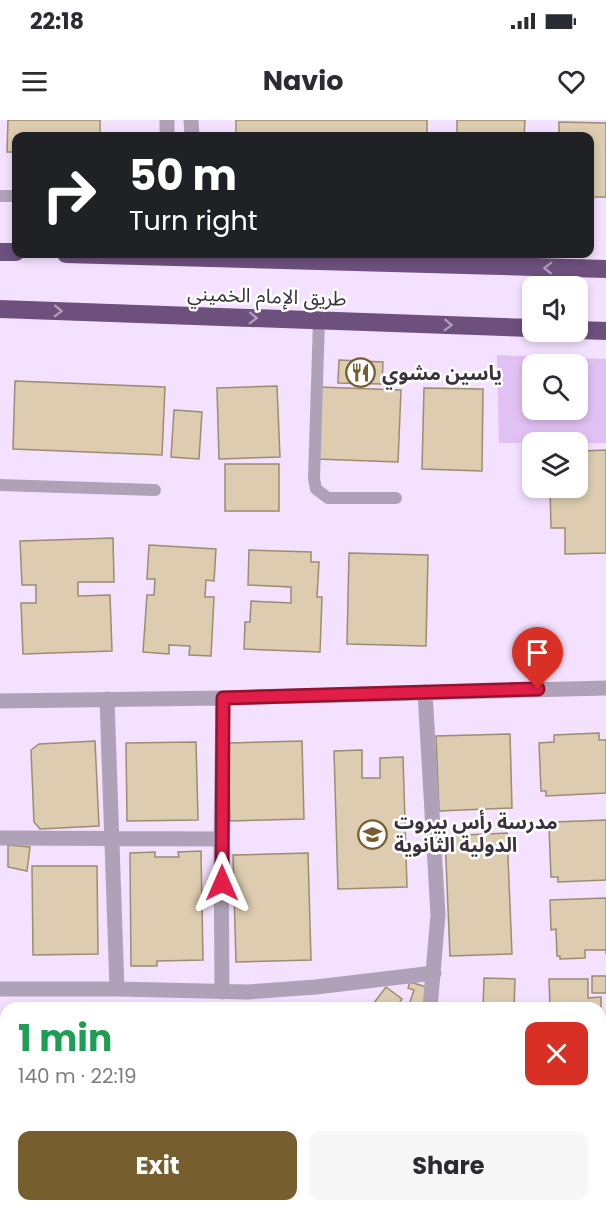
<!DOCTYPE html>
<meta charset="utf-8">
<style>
:root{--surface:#fff;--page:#f7f7f7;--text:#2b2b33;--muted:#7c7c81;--accent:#765e2f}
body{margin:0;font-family:Poppins,"Noto Sans Arabic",sans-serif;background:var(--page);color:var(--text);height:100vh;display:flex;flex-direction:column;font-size:22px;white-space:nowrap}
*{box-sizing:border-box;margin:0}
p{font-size:20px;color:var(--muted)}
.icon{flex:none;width:33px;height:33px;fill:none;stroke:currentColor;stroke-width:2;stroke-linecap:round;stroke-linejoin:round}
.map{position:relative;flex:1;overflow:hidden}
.sheet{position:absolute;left:0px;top:882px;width:606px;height:210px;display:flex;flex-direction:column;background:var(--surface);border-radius:18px 18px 0 0;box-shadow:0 3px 9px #0003}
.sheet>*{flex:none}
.hud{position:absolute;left:12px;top:12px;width:582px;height:126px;border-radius:12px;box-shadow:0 3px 9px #0003;background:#202124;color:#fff;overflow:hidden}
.fabs{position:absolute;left:522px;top:156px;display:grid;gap:12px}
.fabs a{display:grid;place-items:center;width:66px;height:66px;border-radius:12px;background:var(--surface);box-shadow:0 3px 9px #0003;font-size:30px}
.pin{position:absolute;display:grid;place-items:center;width:51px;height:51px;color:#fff;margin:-62px -26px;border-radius:50% 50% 50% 0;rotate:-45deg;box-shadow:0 0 6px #0007}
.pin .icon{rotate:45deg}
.me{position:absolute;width:66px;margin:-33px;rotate:0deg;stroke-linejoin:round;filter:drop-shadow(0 0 4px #0008)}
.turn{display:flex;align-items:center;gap:21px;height:126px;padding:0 18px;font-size:27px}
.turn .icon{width:78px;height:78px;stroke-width:2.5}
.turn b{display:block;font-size:42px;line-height:51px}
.round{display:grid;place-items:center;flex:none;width:63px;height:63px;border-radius:12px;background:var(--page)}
.headline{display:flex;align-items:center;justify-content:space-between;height:102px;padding:0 18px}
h1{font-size:36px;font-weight:700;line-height:45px;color:#1e9e55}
.action{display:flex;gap:12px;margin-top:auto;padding:12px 18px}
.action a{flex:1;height:69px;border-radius:12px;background:var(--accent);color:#fff;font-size:24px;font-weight:700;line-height:69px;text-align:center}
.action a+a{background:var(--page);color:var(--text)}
.status{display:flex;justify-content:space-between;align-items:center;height:42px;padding:0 30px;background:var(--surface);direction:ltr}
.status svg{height:16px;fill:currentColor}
header{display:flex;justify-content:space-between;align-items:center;height:78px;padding:0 18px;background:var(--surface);font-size:27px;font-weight:700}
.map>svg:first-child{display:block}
.green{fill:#e1c1f4;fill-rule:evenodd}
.building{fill:#ddccaf;stroke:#9c8c70;stroke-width:1.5}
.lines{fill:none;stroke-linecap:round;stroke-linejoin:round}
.lane{stroke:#afa2b8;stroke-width:12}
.street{stroke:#afa2b8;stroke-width:15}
.highway{stroke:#6d507d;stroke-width:18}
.oneway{stroke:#af9fb8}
.route-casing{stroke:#92132f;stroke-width:15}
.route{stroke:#e11d48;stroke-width:10}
.labels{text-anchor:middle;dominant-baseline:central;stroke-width:5;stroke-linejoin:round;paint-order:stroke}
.street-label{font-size:20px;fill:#3a333e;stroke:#fff}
.poi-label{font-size:20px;font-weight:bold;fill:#3a333e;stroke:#fff;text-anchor:start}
</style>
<div class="status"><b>22:18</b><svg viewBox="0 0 49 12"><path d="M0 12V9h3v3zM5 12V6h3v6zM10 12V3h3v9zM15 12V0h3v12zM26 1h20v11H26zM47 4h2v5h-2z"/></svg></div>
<header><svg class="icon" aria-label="menu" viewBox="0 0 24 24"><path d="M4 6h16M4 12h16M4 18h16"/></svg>Navio<svg class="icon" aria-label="heart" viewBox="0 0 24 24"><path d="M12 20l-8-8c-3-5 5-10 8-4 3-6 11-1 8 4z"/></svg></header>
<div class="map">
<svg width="606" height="1092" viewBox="0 0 606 1092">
<rect width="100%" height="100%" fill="#f4e1ff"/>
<path class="green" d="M 497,235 L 606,239 L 606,323 L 499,323 ZM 532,244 L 578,244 L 578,290 L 532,290 Z"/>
<path class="building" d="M 8,0 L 100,0 L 100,16 L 16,16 L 16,32 L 7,32 Z
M 236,0 L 427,0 L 427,16 L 236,16 Z
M 457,0 L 525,0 L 524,16 L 457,16 Z
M 559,2 L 606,3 L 606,77 L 590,77 L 590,16 L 559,16 Z
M 339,240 L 383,242 L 382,264 L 338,263 Z
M 15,261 L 165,267 L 162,335 L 13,329 Z
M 277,266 L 280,337 L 219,339 L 217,268 Z
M 318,267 L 401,270 L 398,342 L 316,339 Z
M 424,268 L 483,269 L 482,351 L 422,349 Z
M 174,290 L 202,292 L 199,339 L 171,337 Z
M 606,330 L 606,433 L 565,434 L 565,408 L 551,408 L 550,369 L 578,368 L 578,352 L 584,352 L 584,331 Z
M 225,344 L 279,344 L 279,391 L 225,391 Z
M 113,418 L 114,462 L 78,462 L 78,476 L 110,475 L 112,531 L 23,534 L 21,483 L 36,483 L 36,465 L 22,465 L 20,421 Z
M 149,425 L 216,429 L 214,461 L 206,460 L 205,477 L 214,477 L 211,536 L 189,535 L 190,526 L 169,525 L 169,534 L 143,532 L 147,475 L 154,475 L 155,459 L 147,459 Z
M 249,430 L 311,432 L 311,442 L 319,442 L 317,477 L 322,477 L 320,532 L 244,529 L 245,502 L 250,502 L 251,481 L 291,483 L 291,467 L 248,465 Z
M 349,433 L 428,435 L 426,526 L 347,524 Z
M 599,613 L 599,620 L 606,620 L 606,673 L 546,676 L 546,671 L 541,671 L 539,623 L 554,622 L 554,615 Z
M 510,614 L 512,688 L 439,691 L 436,616 Z
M 95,621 L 99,706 L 40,709 L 34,702 L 31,630 L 39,624 Z
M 302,621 L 304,699 L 230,701 L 228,623 Z
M 196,622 L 198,700 L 127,701 L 126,623 Z
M 362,630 L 362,658 L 380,658 L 380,638 L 403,637 L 407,767 L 338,769 L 334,631 Z
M 606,700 L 606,760 L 558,762 L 558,757 L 551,757 L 549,707 L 556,707 L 555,702 Z
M 507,713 L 512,834 L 450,836 L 445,716 Z
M 8,725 L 30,727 L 27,751 L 8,747 Z
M 201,731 L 203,840 L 157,841 L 157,846 L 131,846 L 130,733 L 155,732 L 155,737 L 179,737 L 178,732 Z
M 308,733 L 311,840 L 236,842 L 233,735 Z
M 32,746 L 97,746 L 98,834 L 33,835 Z
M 606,778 L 606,834 L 606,830 L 585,830 L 585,838 L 560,839 L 560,836 L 557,836 L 556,809 L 551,810 L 550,780 Z
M 592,856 L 606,856 L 606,873 L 592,873 Z
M 484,858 L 515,859 L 514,888 L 483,888 Z
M 549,859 L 588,859 L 588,878 L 601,877 L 601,889 L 550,888 Z
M 410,862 L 430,868 L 424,888 L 408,888 L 414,870 L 408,868 Z
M 386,867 L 402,879 L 396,888 L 370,888 Z
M 600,930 L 606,932 L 606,954 L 600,955 Z
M 606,987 L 606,1015 L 600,1016 L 600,989 Z
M 606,1025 L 606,1060 L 600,1064 L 600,1029 Z
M 606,1071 L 606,1092 L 574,1092 L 571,1086 L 600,1086 L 600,1075 Z
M 32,1086 L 77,1086 L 77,1092 L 32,1092 Z
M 139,1086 L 169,1086 L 169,1092 L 139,1092 Z
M 170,1086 L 188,1086 L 188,1092 L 170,1092 Z
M 195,1086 L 205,1086 L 205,1092 L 195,1092 Z
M 211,1086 L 281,1086 L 281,1092 L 212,1092 Z
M 330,1086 L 368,1086 L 374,1092 L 324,1092 Z
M 455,1086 L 532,1086 L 532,1092 L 455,1092 Z
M 549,1086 L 568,1086 L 569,1092 L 550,1092 Z"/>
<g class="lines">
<path class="lane" d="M 0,76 L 16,76
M 319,200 L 314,359 L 316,369 L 328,378 L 396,378
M 0,365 L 155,370"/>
<path class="street" d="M 167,0 L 167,16
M 191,0 L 192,16
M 425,572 L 438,795 L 430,888
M 107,579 L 117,869
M 0,581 L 223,578 L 606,568
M 0,718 L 221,719
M 0,869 L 117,869 L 248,872 L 316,867 L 434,853
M 222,872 L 221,719 L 223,578
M 0,1032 L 5,1092
M 409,1092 L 410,1086"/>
<path class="highway" d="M 0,132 L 16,132
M 66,134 L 606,149
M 0,189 L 532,208
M 578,210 L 606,211"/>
</g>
<defs><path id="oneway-chevron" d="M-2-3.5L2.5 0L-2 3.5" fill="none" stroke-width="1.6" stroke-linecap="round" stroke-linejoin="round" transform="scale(1.5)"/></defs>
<g class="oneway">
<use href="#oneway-chevron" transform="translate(548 148) rotate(-178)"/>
<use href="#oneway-chevron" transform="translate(58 191) rotate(2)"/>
<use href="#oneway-chevron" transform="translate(253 198) rotate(2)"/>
<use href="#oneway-chevron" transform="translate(448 205) rotate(2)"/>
</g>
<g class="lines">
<defs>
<path id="route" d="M 222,763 L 223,578 L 538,569"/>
</defs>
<use href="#route" class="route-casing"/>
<use href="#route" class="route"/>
</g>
<defs>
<symbol id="restaurant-ring" viewBox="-11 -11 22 22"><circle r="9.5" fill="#fff" stroke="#765e2f" stroke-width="1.5"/><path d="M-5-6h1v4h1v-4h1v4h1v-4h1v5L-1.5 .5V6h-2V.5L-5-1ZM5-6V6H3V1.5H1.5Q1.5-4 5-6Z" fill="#765e2f"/></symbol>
<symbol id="school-ring" viewBox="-11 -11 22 22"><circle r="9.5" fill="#fff" stroke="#765e2f" stroke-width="1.5"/><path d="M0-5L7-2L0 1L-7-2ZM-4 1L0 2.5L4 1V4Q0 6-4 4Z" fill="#765e2f"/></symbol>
</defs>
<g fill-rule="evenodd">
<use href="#restaurant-ring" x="344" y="236" width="33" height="33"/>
<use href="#school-ring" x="356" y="698" width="33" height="33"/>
</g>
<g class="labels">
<g class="street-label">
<text transform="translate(267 176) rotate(2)">طريق الإمام الخميني</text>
</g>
<g class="poi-label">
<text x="382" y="253">ياسين مشوي</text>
<text x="394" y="702">مدرسة رأس بيروت<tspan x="394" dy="23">الدولية الثانوية</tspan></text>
</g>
</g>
</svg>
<div class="fabs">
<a><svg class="icon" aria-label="sound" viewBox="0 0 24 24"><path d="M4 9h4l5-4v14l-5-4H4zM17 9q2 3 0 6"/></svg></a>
<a><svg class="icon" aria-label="search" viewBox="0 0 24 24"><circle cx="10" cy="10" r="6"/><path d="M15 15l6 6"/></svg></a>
<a><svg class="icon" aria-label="layers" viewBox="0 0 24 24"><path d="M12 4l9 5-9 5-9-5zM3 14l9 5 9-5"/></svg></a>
</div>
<div class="pin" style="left:538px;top:569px;background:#d93025"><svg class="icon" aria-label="arrive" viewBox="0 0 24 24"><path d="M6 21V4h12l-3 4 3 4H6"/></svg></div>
<svg class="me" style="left:222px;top:763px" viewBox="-20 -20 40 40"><path d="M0-17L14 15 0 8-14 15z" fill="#e11d48" stroke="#fff" stroke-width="4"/></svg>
<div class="hud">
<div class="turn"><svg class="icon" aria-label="right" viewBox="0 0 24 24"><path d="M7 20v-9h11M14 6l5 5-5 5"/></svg><div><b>50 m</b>Turn right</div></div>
</div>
<section class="sheet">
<div class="headline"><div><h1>1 min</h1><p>140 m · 22:19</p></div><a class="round" style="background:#d93025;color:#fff"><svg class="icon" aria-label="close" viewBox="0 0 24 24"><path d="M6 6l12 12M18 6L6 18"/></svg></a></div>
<div class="action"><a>Exit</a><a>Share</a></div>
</section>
</div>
